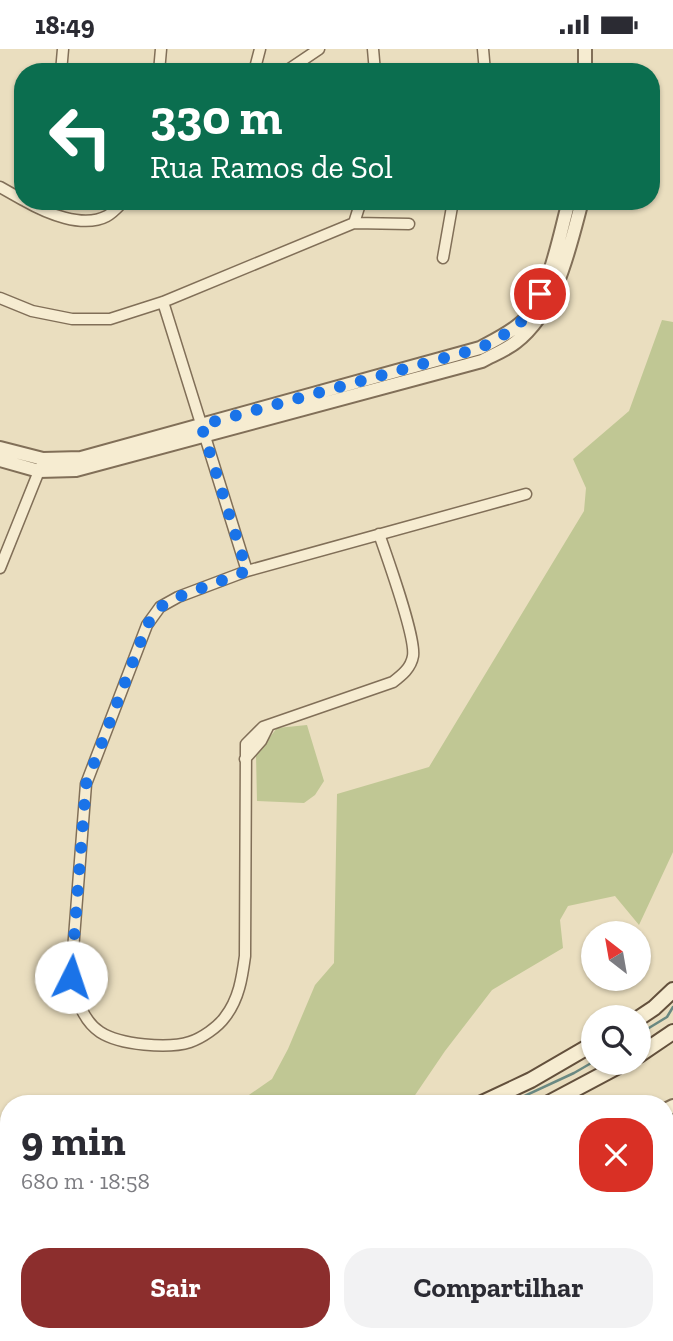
<!DOCTYPE html>
<html lang="pt">
<meta charset="utf-8">
<style>
:root{--surface:#fff;--page:#f2f2f3;--text:#2b2b33;--muted:#7c7c81;--accent:#8c2e2d}
body{margin:0;font-family:"Zilla Slab",serif;background:var(--page);color:var(--text);height:100vh;display:flex;flex-direction:column;font-size:26px;white-space:nowrap}
*{box-sizing:border-box;margin:0}
p{font-size:23px;color:var(--muted)}
.icon{flex:none;width:38px;height:38px;fill:none;stroke:currentColor;stroke-width:2;stroke-linecap:round;stroke-linejoin:round}
.map{position:relative;flex:1;overflow:hidden}
.side{position:absolute;left:0px;top:1046px;width:674px;height:247px;display:flex;flex-direction:column;background:var(--surface);border-radius:28px 28px 0 0;box-shadow:0 2px 5px #0004}
.side>*{flex:none}
.guide{position:absolute;left:14px;top:14px;width:646px;height:147px;border-radius:28px;box-shadow:0 2px 5px #0004;background:#0b6e4f;color:#fff;overflow:hidden}
.needle{width:46px;rotate:329deg}
.controls{position:absolute;left:581px;top:872px;display:grid;gap:14px}
.controls a{display:grid;place-items:center;width:70px;height:70px;border-radius:50%;background:var(--surface);box-shadow:0 2px 5px #0004;font-size:35px}
.pin{position:absolute;display:grid;place-items:center;width:60px;height:60px;color:#fff;margin:-30px;border:4px solid #fff;border-radius:50%;box-shadow:0 2px 7px #0007}
.me{position:absolute;width:77px;margin:-38px;rotate:4deg;stroke-linejoin:round;filter:drop-shadow(0 0 5px #0008)}
.turn{display:flex;align-items:center;gap:24px;height:147px;padding:0 21px;font-size:32px}
.turn .icon{width:91px;height:91px;stroke-width:2.5}
.turn b{display:block;font-size:49px;line-height:60px}
.round{display:grid;place-items:center;flex:none;width:74px;height:74px;border-radius:28px;background:var(--page)}
.head{display:flex;align-items:center;justify-content:space-between;height:119px;padding:0 21px}
h1{font-size:42px;font-weight:700;line-height:52px}
.cta{display:flex;gap:14px;margin-top:auto;padding:14px 21px}
.cta a{flex:1;height:80px;border-radius:28px;background:var(--accent);color:#fff;font-size:28px;font-weight:700;line-height:80px;text-align:center}
.cta a+a{background:var(--page);color:var(--text)}
.status{display:flex;justify-content:space-between;align-items:center;height:49px;padding:0 35px;background:var(--surface);direction:ltr}
.status svg{height:19px;fill:currentColor}
.map>svg:first-child{display:block}
.green{fill:#c0c794}
.lines{fill:none;stroke-linecap:round;stroke-linejoin:round}
.stream{stroke:#6a8982;stroke-width:2.5}
.minor-casing{stroke:#816f58;stroke-width:13}
.tertiary-casing{stroke:#816f58;stroke-width:16}
.secondary-casing{stroke:#63503c;stroke-width:18}
.minor{stroke:#f6ecd1;stroke-width:10}
.tertiary{stroke:#f6ecd1;stroke-width:12}
.secondary{stroke:#f6ecd1;stroke-width:14}
.route{stroke:#1a73e8;stroke-width:12;stroke-dasharray:0 21.6}
</style>
<div class="status"><b>18:49</b><svg viewBox="0 0 49 12"><path d="M0 12V9h3v3zM5 12V6h3v6zM10 12V3h3v9zM15 12V0h3v12zM26 1h20v11H26zM47 4h2v5h-2z"/></svg></div>
<div class="map">
<svg width="673" height="1292" viewBox="0 0 673 1292">
<rect width="100%" height="100%" fill="#eadebf"/>
<path class="green" d="M 662,271 L 673,273 L 673,803 L 639,876 L 615,847 L 568,857 L 560,871 L 563,899 L 492,941 L 445,1002 L 409,1055 L 236,1055 L 272,1030 L 288,1000 L 315,936 L 334,914 L 337,745 L 429,718 L 584,462 L 586,439 L 573,410 L 629,362 Z
M 307,676 L 324,732 L 315,746 L 304,754 L 257,752 L 256,706 L 277,679 Z
M 0,1230 L 9,1240 L 9,1284 L 47,1285 L 53,1292 L 0,1292 Z"/>
<g class="lines">
<path class="stream" d="M 639,985 L 667,968 L 673,958
M 507,1055 L 574,1024 L 593,1013
M 82,1292 L 92,1284"/>
<defs>
<path id="minor" d="M 373,0 L 375,23
M 483,0 L 485,23
M 61,23 L 63,0
M 159,23 L 161,0
M 254,23 L 260,0
M 285,23 L 319,0
M 0,138 L 23,151
M 25,152 C 46,164 83,180 107,167 C 113,164 119,157 124,152
M 354,174 L 361,152
M 443,209 L 453,152
M 0,249 L 32,262 L 72,270 L 110,270 L 163,253 L 354,174 L 409,175
M 163,253 L 247,522
M 379,485 C 387,508 416,588 413,607 C 411,619 402,626 393,633 L 263,678 L 246,695 L 245,907 C 242,929 239,950 225,968 C 218,978 202,989 190,993 C 168,1000 120,996 100,983 C 82,971 76,948 71,927 L 86,735 L 147,576 L 160,558 L 178,548 L 247,522 L 526,445
M 0,519 L 41,417
M 245,710 L 261,692 L 269,676
M 0,1080 L 9,1089
M 547,1284 L 549,1292
M 660,1284 L 663,1292"/>
<path id="tertiary" d="M 585,0 L 585,23
M 0,399 L 43,410 L 81,409 L 480,299 C 495,291 510,284 522,273 C 549,249 559,187 569,152
M 0,411 L 39,422 L 76,421 L 482,312 C 493,306 506,301 516,293 C 557,261 569,200 582,152
M 665,1061 L 673,1057
M 212,1292 L 220,1284"/>
<path id="secondary" d="M 639,969 L 654,959 L 673,941
M 639,1006 L 673,983
M 480,1055 L 531,1031 L 593,995
M 547,1055 L 626,1013
M 58,1292 L 66,1284
M 94,1292 L 105,1284"/>
</defs>
<use href="#minor" class="minor-casing"/>
<use href="#tertiary" class="tertiary-casing"/>
<use href="#secondary" class="secondary-casing"/>
<use href="#minor" class="minor"/>
<use href="#tertiary" class="tertiary"/>
<use href="#secondary" class="secondary"/>
</g>
<g class="lines">
<path class="route" d="M 71,928 L 86,735 L 147,576 L 160,558 L 178,548 L 247,522 L 201,376 L 480,299 C 508,284 526,275 540,245"/>
</g>
</svg>
<div class="controls">
<a><svg class="needle" viewBox="-14 -14 28 28"><path d="M0-13l5 13h-10z" fill="#e53935"/><path d="M0 13l5-13h-10z" fill="#7c7c81"/></svg></a>
<a><svg class="icon" aria-label="search" viewBox="0 0 24 24"><circle cx="10" cy="10" r="6"/><path d="M15 15l6 6"/></svg></a>
</div>
<div class="pin" style="left:540px;top:245px;background:#d93025"><svg class="icon" aria-label="arrive" viewBox="0 0 24 24"><path d="M6 21V4h12l-3 4 3 4H6"/></svg></div>
<svg class="me" style="left:71px;top:928px" viewBox="-20 -20 40 40"><circle r="19" fill="#fff"/><path d="M0-13L10 11 0 6-10 11z" fill="#1a73e8"/></svg>
<div class="guide">
<div class="turn"><svg class="icon" aria-label="left" viewBox="0 0 24 24"><path d="M17 20v-9H6M10 6l-5 5 5 5"/></svg><div><b>330 m</b>Rua Ramos de Sol</div></div>
</div>
<section class="side">
<div class="head"><div><h1>9 min</h1><p>680 m · 18:58</p></div><a class="round" style="background:#d93025;color:#fff"><svg class="icon" aria-label="close" viewBox="0 0 24 24"><path d="M6 6l12 12M18 6L6 18"/></svg></a></div>
<div class="cta"><a>Sair</a><a>Compartilhar</a></div>
</section>
</div>
